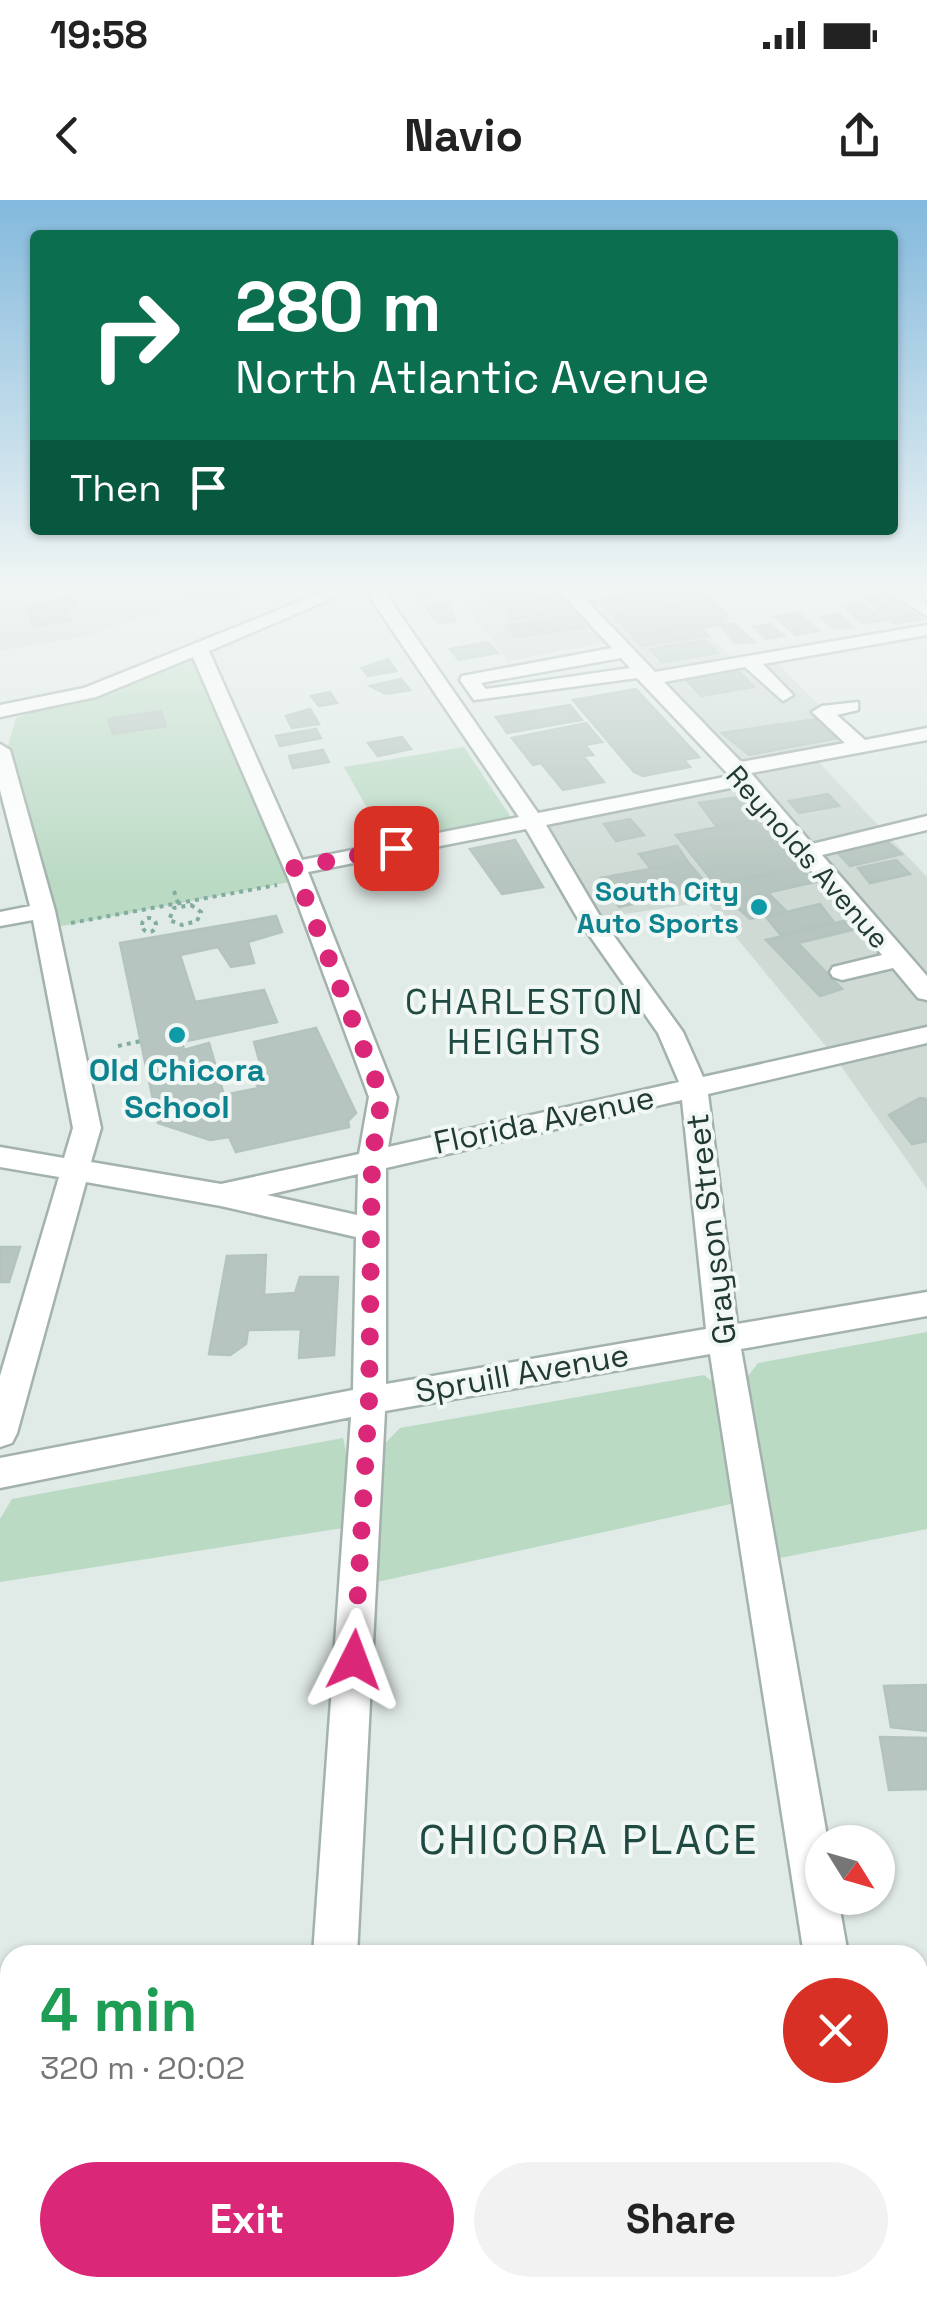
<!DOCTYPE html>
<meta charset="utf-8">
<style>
:root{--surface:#fff;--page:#f2f2f2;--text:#222;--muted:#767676;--accent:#db2777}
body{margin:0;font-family:"Space Grotesk",sans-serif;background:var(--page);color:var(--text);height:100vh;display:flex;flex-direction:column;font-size:38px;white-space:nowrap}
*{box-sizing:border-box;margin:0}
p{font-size:32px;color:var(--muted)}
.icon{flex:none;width:55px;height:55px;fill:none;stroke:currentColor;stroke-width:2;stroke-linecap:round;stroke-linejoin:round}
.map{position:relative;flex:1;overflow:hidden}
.panel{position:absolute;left:0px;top:1745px;width:928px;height:352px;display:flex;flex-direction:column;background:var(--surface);border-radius:30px 30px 0 0;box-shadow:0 2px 8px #0004}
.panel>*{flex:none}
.top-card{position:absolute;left:30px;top:30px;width:868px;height:305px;border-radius:10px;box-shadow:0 2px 8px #0004;background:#0b6e4f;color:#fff;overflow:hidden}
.needle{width:65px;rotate:127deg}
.tools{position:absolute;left:805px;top:1625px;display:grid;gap:20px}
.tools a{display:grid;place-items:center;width:90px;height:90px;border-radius:50%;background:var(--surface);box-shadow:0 2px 8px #0004;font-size:50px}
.pin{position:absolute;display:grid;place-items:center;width:85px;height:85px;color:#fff;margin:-42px;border-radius:20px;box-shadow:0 5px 15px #0006}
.me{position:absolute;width:110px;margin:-55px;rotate:3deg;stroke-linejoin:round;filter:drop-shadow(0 0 8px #0008)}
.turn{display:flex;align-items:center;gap:35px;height:210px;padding:0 40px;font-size:45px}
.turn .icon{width:130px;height:130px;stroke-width:2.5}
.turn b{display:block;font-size:70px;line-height:85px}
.then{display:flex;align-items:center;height:95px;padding:0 40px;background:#0003;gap:20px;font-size:38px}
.round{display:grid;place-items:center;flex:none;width:105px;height:105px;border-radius:52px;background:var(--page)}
.overview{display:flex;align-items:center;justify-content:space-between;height:170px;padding:0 40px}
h1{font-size:60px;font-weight:600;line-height:75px;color:#1e9e55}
.action{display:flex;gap:20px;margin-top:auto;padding:20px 40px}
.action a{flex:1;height:115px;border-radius:60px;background:var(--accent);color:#fff;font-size:40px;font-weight:600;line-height:115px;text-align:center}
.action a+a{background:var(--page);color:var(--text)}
.status{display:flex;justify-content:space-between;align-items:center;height:70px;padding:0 50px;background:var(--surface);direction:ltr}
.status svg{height:28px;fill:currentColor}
header{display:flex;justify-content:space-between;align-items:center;height:130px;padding:0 40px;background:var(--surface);font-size:45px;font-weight:600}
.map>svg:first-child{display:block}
.built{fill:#cfdad5}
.green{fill:#badac4}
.building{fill:#b6c5bf;stroke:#b3c3bd;stroke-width:2.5}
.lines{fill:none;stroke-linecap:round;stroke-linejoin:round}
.minor-casing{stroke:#a3b2ad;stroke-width:5}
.path{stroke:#83aca0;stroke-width:4;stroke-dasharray:4 5;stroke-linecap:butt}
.minor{fill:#fff;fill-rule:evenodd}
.route{stroke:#db2777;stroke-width:18;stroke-dasharray:0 32.4}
.culture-dot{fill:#0f9aa8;stroke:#f1f7f4;stroke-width:4}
.labels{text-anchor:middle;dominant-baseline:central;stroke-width:8;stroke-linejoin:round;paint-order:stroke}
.far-street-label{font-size:28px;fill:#223a34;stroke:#f1f7f4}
.far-culture-label{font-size:28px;font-weight:bold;fill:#0d838f;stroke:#f1f7f4;text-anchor:end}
.culture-label{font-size:32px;font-weight:bold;fill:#0d838f;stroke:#f1f7f4}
.street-label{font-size:32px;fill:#223a34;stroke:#f1f7f4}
.neighbourhood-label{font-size:35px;letter-spacing:2.5px;fill:#1f4a41;stroke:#f1f7f4}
.near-neighbourhood-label{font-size:42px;letter-spacing:2.5px;fill:#1f4a41;stroke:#f1f7f4}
</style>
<div class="status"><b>19:58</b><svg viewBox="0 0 49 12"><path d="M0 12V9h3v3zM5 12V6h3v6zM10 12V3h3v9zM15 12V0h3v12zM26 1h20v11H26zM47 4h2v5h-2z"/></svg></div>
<header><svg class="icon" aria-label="back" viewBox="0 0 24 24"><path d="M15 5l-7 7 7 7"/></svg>Navio<svg class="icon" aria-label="share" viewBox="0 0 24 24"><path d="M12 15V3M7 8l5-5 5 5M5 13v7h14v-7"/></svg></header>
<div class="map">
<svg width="927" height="2097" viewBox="0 0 927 2097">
<rect width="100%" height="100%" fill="#e0eae6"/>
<path class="built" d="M 138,390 L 305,390 L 137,418 L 83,437 L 0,451 L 0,401 Z
M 453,390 L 702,390 L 728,415 L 724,424 L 702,428 L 710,437 L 738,463 L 771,457 L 860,546 L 813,556 L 927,677 L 927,989 L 834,856 L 707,702 L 590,719 L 533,622 L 743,579 L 613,441 L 508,461 Z"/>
<path class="green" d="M 199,450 L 300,680 L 46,729 L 5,556 L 16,518 Z
M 464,547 L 512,619 L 387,644 L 344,567 Z
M 927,1132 L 927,1329 L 760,1362 L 749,1300 L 359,1386 L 362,1325 L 0,1382 L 0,1319 L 12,1299 L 343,1238 L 361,1320 L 366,1263 L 400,1228 L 704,1175 L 732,1197 L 758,1163 Z"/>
<path class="building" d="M 236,390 L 240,396 L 191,404 L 185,395 Z
M 411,390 L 446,390 L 448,393 L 419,399 Z
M 485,390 L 541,390 L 486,398 L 479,391 Z
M 541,390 L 561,395 L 491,406 L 486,398 Z
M 702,390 L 728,415 L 724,424 L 701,428 L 679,406 L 613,416 L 600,400 L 665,390 Z
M 884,394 L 897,404 L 877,408 L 861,397 Z
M 561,396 L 574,410 L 513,420 L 503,405 Z
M 73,397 L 77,407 L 67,409 L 71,420 L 33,426 L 27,407 Z
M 447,402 L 456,421 L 439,424 L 424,405 Z
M 860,402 L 884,420 L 864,424 L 841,405 Z
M 897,404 L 922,419 L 894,424 L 875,408 Z
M 679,406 L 698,425 L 633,436 L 613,416 Z
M 798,413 L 819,431 L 796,435 L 775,417 Z
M 575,414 L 585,427 L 540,434 L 530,421 Z
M 840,414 L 853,428 L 833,428 L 821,417 Z
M 530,421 L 540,434 L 516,437 L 506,425 Z
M 734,423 L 754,442 L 734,443 L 721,425 Z
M 770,424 L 784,436 L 766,439 L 753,427 Z
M 698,425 L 709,436 L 642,446 L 633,436 Z
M 705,440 L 718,453 L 662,462 L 650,449 Z
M 488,442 L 498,453 L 459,460 L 450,449 Z
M 388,459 L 396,471 L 368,476 L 362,468 Z
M 737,469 L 754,487 L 701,496 L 685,478 Z
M 401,479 L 410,490 L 386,494 L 370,486 Z
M 636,489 L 699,557 L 684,560 L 690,567 L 643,576 L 634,572 L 573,500 Z
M 330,492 L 337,503 L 319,506 L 311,496 Z
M 570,505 L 582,520 L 507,533 L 496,517 Z
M 310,509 L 319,524 L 292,528 L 286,516 Z
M 161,511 L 166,526 L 113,534 L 108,519 Z
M 824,518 L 844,537 L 749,555 L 722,533 Z
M 586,523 L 602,542 L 585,545 L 593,555 L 583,556 L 604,582 L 563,590 L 541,563 L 533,565 L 512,538 Z
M 316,529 L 321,538 L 280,546 L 276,536 Z
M 402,537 L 411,549 L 378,556 L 368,543 Z
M 323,550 L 329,562 L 293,568 L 289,556 Z
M 828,594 L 839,606 L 799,613 L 789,601 Z
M 740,597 L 759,619 L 717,627 L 699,603 Z
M 630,619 L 644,635 L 616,641 L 604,624 Z
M 759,619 L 800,668 L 715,684 L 676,635 Z
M 884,639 L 902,654 L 850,666 L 836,651 Z
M 515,640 L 543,687 L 502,694 L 470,649 Z
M 677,646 L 688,662 L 651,669 L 639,654 Z
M 896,660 L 910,674 L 870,683 L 858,668 Z
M 688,662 L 709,687 L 619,707 L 601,678 Z
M 800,668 L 815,682 L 730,701 L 715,684 Z
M 769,694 L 787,712 L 750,719 L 730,701 Z
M 820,704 L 833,721 L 780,734 L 766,717 Z
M 276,716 L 282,732 L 248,742 L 254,763 L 231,767 L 218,747 L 180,755 L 195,802 L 264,790 L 277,822 L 182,842 L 184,850 L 209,843 L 224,895 L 258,888 L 256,883 L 265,881 L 254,842 L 316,828 L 356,913 L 348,921 L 349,927 L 236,952 L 229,937 L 210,940 L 158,923 L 120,743 Z
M 844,721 L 852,730 L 798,743 L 842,789 L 820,796 L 766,740 Z
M 920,898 L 927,899 L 927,941 L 912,944 L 889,915 Z
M 0,1047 L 20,1047 L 9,1082 L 0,1082 Z
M 266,1055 L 264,1095 L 295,1093 L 300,1077 L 338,1077 L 334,1155 L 299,1158 L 301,1129 L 248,1130 L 246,1144 L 230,1155 L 209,1154 L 227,1056 Z
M 927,1485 L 927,1531 L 891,1527 L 884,1486 Z
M 880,1537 L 927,1538 L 927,1589 L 889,1590 Z
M 1,1845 L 10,1845 L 10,1968 L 0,1967 Z"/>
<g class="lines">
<defs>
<path id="minor" d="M 328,390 L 352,390 L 209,451 L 302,660 L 519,617 L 365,390 L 383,390 L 538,613 L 730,576 L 637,478 L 474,500 L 460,480 L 462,476 L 612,448 L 558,390 L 637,390 L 587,401 L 655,472 L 927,425 L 927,435 L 763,464 L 793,495 L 783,501 L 745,467 L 664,482 L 741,562 L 845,543 L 812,512 L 822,506 L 858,502 L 858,510 L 837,515 L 865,540 L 927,528 L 927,540 L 751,573 L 812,644 L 927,616 L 927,630 L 822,655 L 927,776 L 927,800 L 918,798 L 893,768 L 842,780 L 833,777 L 830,772 L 833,767 L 882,755 L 740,586 L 546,625 L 601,718 L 683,832 L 703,877 L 927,827 L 927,843 L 708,894 L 737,1124 L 927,1092 L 927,1116 L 741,1149 L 828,1642 L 822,1642 L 822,1698 L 838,1698 L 848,1755 L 804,1755 L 710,1154 L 385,1211 L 357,1755 L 313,1755 L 351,1217 L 0,1288 L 0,1258 L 353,1190 L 356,1037 L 221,1006 L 86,982 L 17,1233 L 12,1243 L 0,1247 L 0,1176 L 59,977 L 0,967 L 0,947 L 64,958 L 73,928 L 33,720 L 0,726 L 0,712 L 30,706 L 0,590 L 0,544 L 10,550 L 55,711 L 101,928 L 91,962 L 221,984 L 359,954 L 369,897 L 289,680 L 193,457 L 96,497 L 0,517 L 0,505 L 84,488 ZM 621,458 L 630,468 L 486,489 L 481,483 ZM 526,629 L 578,719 L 658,833 L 679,882 L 388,947 L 397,897 L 308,672 ZM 682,900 L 706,1129 L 386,1184 L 386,968 ZM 358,974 L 357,1015 L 267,995 Z
M 885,390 L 906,390 L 927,403 L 927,416 Z
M 0,2067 L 10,2069 L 10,2088 L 47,2088 L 51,2097 L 0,2097 Z
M 289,2088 L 339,2088 L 339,2097 L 289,2097 Z
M 857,2088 L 907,2088 L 908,2097 L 858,2097 Z"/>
</defs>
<use href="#minor" class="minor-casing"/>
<path class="path" d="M 174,691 L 178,703
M 191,705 L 201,712 L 197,721 L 182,725 L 169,720 L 174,708 Z
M142 725a7 7 0 1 1 14 0a7 7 0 1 1-14 0Z
M 71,723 L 277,685
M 118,846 L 141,841"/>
<use href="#minor" class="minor"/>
</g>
<linearGradient id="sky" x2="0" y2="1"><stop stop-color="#83b9dd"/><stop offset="0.57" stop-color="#f1f6f4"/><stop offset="1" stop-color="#f1f6f4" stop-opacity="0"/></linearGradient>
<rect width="927" height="684" fill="url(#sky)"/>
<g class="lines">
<path class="route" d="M 354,1460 L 369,1200 L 372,958 L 382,897 L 294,668 L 396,648"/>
</g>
<g class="culture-dot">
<circle cx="759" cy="707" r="10"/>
<circle cx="177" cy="835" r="10"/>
</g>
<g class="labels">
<g class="far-street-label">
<text transform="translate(808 657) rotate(49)">Reynolds Avenue</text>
</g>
<g class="far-culture-label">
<text x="739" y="691">South City<tspan x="739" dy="32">Auto Sports</tspan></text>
</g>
<g class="culture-label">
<text x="177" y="870">Old Chicora<tspan x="177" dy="37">School</tspan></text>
</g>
<g class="street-label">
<text transform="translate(544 920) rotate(-12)">Florida Avenue</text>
<text transform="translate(711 1029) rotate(-97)">Grayson Street</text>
<text transform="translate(522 1173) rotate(-10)">Spruill Avenue</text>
</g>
<g class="neighbourhood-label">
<text x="525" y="802">CHARLESTON<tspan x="525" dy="40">HEIGHTS</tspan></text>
</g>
<g class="near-neighbourhood-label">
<text x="589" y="1639">CHICORA PLACE</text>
</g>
</g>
</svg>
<div class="tools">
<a><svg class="needle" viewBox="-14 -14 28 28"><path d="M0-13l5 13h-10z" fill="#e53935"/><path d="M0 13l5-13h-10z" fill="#767676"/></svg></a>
</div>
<div class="pin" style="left:396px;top:648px;background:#d93025"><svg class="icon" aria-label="arrive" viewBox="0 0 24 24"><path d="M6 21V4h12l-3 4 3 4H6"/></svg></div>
<svg class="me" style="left:354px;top:1460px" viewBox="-20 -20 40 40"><path d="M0-17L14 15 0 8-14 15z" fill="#db2777" stroke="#fff" stroke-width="4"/></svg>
<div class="top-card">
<div class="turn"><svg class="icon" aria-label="right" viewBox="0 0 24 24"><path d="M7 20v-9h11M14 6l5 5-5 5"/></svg><div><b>280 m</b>North Atlantic Avenue</div></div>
<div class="then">Then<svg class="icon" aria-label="arrive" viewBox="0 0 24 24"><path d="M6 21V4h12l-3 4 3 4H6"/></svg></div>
</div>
<section class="panel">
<div class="overview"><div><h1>4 min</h1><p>320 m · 20:02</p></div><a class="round" style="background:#d93025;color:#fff"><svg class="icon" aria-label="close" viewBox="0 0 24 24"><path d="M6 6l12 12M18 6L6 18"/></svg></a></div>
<div class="action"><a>Exit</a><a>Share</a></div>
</section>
</div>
